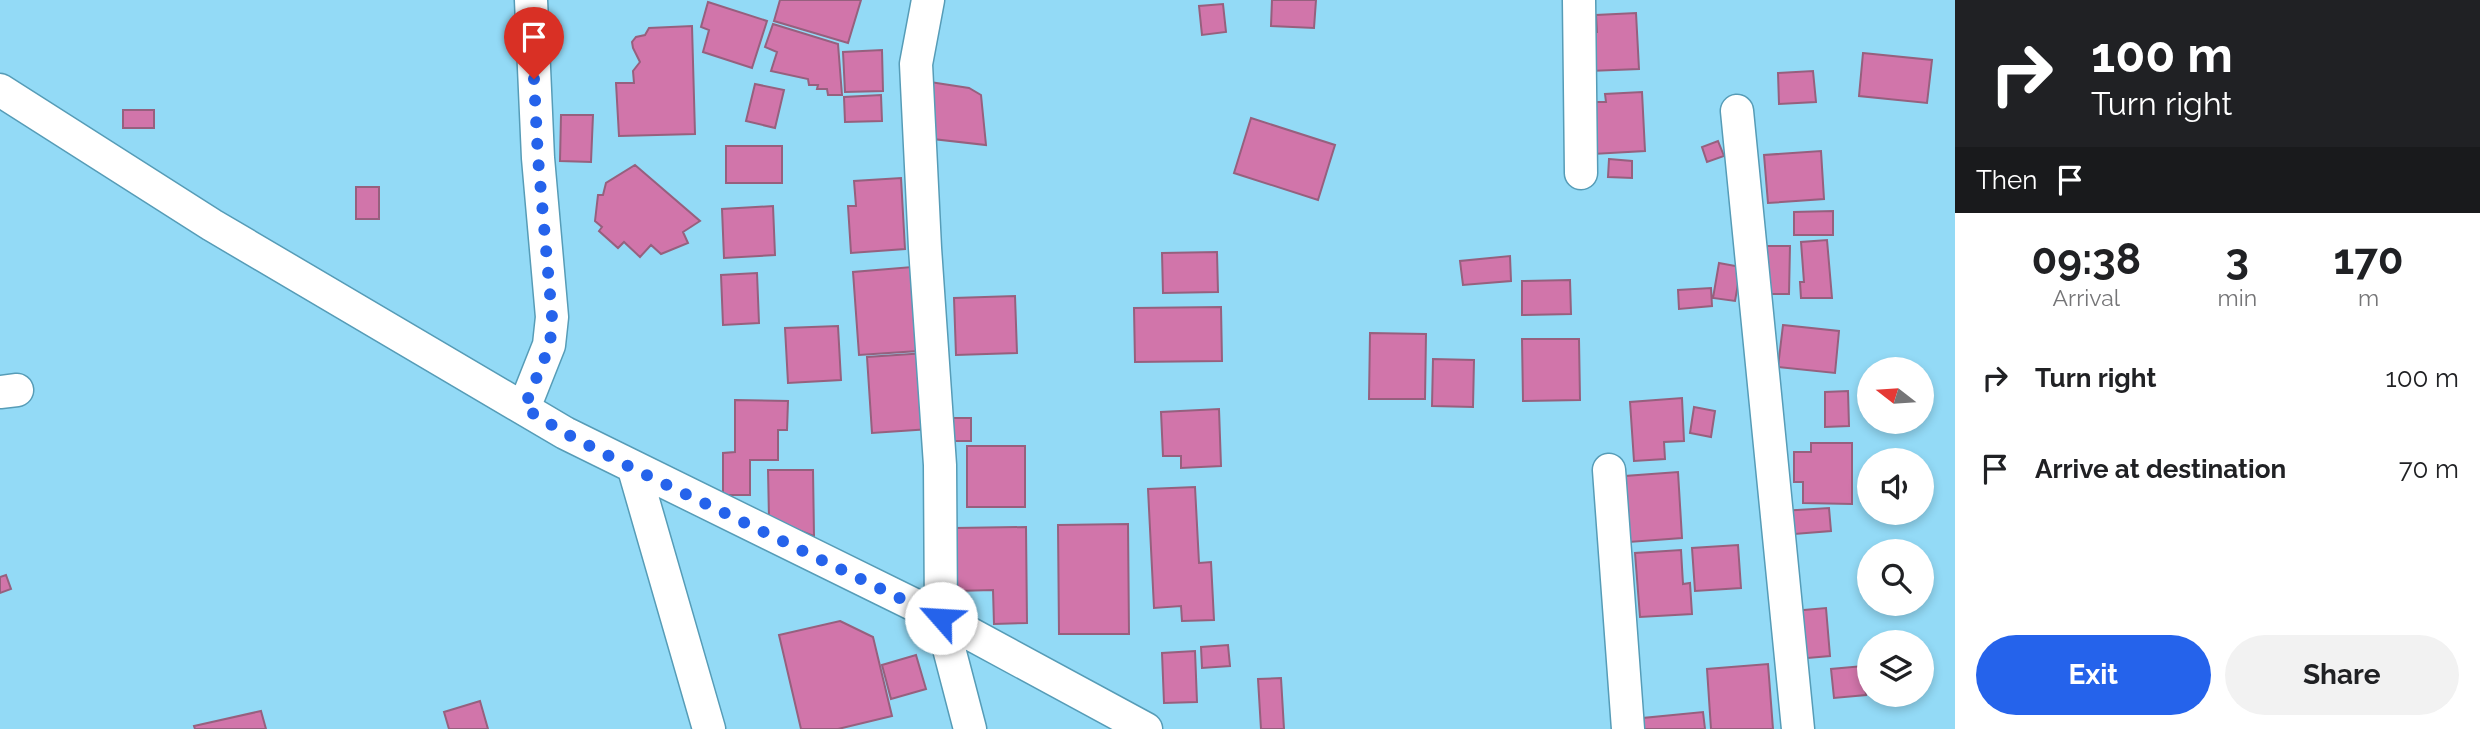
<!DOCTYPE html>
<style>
:root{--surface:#fff;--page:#f2f2f2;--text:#202124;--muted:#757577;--accent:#2563eb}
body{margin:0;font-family:Raleway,sans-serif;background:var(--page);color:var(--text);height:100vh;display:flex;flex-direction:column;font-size:26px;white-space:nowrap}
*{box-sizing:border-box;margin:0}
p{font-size:23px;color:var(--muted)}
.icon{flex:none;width:38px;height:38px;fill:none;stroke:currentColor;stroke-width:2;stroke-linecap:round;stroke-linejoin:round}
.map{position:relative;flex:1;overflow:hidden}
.details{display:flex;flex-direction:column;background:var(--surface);width:525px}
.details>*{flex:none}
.banner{background:#202124;color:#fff;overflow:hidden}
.needle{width:46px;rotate:287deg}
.buttons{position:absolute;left:1857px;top:357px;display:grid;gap:14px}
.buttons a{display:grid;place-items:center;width:77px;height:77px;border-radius:50%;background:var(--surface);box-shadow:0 4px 10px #0003;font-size:35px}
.pin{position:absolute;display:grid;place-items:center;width:60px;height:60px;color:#fff;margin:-72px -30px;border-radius:50% 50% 50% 0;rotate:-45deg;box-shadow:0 0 7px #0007}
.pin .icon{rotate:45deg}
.me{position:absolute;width:77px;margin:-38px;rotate:296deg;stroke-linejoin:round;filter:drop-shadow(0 0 5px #0008)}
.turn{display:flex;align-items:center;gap:24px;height:147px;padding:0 21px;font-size:32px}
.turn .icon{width:91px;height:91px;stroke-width:2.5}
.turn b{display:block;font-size:49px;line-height:60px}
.then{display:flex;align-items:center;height:66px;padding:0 21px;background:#0003;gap:14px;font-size:26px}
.eta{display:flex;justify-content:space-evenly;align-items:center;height:119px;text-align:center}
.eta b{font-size:42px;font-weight:700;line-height:49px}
.button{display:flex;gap:14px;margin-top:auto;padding:14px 21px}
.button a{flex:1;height:80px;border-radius:42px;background:var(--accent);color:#fff;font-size:28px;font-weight:700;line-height:80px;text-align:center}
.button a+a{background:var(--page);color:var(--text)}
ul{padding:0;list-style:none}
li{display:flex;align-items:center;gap:21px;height:91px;padding:0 21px}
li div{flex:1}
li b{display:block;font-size:26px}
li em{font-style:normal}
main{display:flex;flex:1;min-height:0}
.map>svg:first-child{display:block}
.building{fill:#d175aa;stroke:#96607e;stroke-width:2}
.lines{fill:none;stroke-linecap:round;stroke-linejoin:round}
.minor-casing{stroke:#569cb7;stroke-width:35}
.minor{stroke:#fff;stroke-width:32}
.route{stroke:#2563eb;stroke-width:12;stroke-dasharray:0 21.6}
</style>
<main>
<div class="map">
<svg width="1955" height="729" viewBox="0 0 1955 729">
<rect width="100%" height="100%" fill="#93daf6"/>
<path class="building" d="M 780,0 L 861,0 L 848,43 L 774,21 Z
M 1272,0 L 1316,0 L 1314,28 L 1271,26 Z
M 708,2 L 767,21 L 752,68 L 703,52 L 709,30 L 701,27 Z
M 1223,4 L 1226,32 L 1202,35 L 1199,6 Z
M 1636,13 L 1639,69 L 1589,71 L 1592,32 L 1597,32 L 1596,15 Z
M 773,24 L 838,44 L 842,95 L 828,95 L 827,89 L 817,89 L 818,85 L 809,85 L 808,79 L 771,71 L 777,52 L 765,47 Z
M 692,26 L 695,134 L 619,136 L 616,83 L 634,83 L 633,71 L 640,62 L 633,48 L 632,42 L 636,37 L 645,35 L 649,28 Z
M 882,50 L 883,91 L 845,92 L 843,52 Z
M 1863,53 L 1932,60 L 1927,103 L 1859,96 Z
M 1813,71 L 1816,102 L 1779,104 L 1778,73 Z
M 930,82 L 969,88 L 981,95 L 986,145 L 933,139 Z
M 755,84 L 784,90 L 775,128 L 746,121 Z
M 1642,92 L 1645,151 L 1593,154 L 1591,102 L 1606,102 L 1605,94 Z
M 881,95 L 882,121 L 845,122 L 844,97 Z
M 123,110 L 154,110 L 154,128 L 123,128 Z
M 561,115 L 593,115 L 591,162 L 560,161 Z
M 1251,118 L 1335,145 L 1318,200 L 1234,173 Z
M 1718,141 L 1724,156 L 1707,162 L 1702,147 Z
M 726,146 L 782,146 L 782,183 L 726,183 Z
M 1821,151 L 1824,199 L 1768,203 L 1764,155 Z
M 1609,159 L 1632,161 L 1632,178 L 1608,177 Z
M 635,165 L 700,221 L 683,232 L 688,243 L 661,254 L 651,245 L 640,257 L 624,242 L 618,248 L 599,231 L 602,227 L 595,221 L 598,195 L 603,195 L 606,183 Z
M 901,178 L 905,249 L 851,253 L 848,206 L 856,206 L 854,181 Z
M 356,187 L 379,187 L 379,219 L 356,219 Z
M 773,206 L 775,255 L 724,258 L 722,209 Z
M 1833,211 L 1833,235 L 1794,235 L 1794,212 Z
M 1827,240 L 1832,298 L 1801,298 L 1800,282 L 1804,282 L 1801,242 Z
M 1765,246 L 1790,246 L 1789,294 L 1764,294 Z
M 1217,252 L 1218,292 L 1163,293 L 1162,253 Z
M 1510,256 L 1511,281 L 1463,285 L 1460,261 Z
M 1719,263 L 1741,267 L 1735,301 L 1713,298 Z
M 912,267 L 918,351 L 859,355 L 853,272 Z
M 757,273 L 759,323 L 723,325 L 721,275 Z
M 1570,280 L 1571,314 L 1522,315 L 1522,281 Z
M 1711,288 L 1712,306 L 1679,309 L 1678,290 Z
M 1015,296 L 1017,353 L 956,355 L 954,298 Z
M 1221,307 L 1222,361 L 1135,362 L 1134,308 Z
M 1783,325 L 1839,331 L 1835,373 L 1778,367 Z
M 838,326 L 841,380 L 788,383 L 785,328 Z
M 1370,333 L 1426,334 L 1425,399 L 1369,399 Z
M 1522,339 L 1579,339 L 1580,400 L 1523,401 Z
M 926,353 L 930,429 L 872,433 L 867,357 Z
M 1433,359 L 1474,360 L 1473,407 L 1432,406 Z
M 1848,391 L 1849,426 L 1825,427 L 1825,392 Z
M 1682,398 L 1684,441 L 1664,442 L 1665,459 L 1634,461 L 1630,402 Z
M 735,400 L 788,401 L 787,430 L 778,430 L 778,460 L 750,460 L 750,495 L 723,495 L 723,453 L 735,452 Z
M 1694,407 L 1715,411 L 1711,437 L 1690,433 Z
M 1219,409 L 1221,466 L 1181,468 L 1181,456 L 1163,456 L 1161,412 Z
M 946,418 L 971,418 L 971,441 L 946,441 Z
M 1811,443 L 1852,443 L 1852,504 L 1803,503 L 1803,482 L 1794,482 L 1794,452 L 1811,452 Z
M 967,446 L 1025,446 L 1025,507 L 967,507 Z
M 768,470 L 813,470 L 814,536 L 769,519 Z
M 1678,472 L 1682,538 L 1629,542 L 1625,476 Z
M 1195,487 L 1199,563 L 1211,562 L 1214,620 L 1182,621 L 1181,606 L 1154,608 L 1148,489 Z
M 1829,508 L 1831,531 L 1782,535 L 1781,511 Z
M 1128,524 L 1129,634 L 1059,634 L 1058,525 Z
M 1026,527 L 1027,623 L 994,624 L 993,590 L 956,591 L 955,528 Z
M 1738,545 L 1741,588 L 1695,591 L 1692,548 Z
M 1681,550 L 1683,584 L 1690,583 L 1692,614 L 1640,617 L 1635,553 Z
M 6,575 L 11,589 L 0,593 L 0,577 Z
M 1826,608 L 1830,656 L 1796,659 L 1793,611 Z
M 840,621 L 873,637 L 892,716 L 838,729 L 801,729 L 779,635 Z
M 1228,645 L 1230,666 L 1202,668 L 1201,647 Z
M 1195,651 L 1197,702 L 1164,703 L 1162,653 Z
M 916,655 L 926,689 L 891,699 L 882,665 Z
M 1768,664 L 1773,729 L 1711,729 L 1707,669 Z
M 1863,666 L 1866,695 L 1834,698 L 1831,669 Z
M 1281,678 L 1284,729 L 1261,729 L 1258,679 Z
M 480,701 L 488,729 L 449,729 L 444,712 Z
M 261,711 L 266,729 L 195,729 L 194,726 Z
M 1703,712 L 1705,729 L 1644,729 L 1643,718 Z"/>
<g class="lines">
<defs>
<path id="minor" d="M 928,0 L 916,64 L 925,248 L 940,465 L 941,618 L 970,729
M 1579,0 L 1581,173
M 0,90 L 212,225 L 565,433 L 941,618 L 1146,729
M 1737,111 L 1798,729
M 0,392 L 17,390
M 524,408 L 549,345 L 552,317 L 538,158 L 531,0
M 634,469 L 709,729
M 1609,470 L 1628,729"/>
</defs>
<use href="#minor" class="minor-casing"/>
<use href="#minor" class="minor"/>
</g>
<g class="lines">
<path class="route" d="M 534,79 L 538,158 L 552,317 L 550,345 L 524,408 L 565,433 L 634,469 L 941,618"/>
</g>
</svg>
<div class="buttons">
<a><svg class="needle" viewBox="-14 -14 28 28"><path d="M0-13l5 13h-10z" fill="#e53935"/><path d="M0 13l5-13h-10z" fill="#757577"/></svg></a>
<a><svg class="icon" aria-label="sound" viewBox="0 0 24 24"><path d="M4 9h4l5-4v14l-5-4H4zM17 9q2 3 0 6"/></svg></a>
<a><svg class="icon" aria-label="search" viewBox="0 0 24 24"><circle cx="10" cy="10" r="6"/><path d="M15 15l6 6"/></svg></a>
<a><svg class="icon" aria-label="layers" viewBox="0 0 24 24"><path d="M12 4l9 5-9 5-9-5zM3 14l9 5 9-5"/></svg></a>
</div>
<div class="pin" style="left:534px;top:79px;background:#d93025"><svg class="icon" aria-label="arrive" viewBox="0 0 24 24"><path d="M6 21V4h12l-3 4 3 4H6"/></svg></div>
<svg class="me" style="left:941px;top:618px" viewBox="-20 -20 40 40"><circle r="19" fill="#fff"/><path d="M0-13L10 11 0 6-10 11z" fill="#2563eb"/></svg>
</div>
<section class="details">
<div class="banner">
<div class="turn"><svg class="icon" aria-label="right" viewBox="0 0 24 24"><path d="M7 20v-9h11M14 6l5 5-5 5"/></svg><div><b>100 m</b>Turn right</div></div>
<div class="then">Then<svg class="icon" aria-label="arrive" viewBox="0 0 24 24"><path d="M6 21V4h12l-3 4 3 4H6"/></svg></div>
</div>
<div class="eta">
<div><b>09:38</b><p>Arrival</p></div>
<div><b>3</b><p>min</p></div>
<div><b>170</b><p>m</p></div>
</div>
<ul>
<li><svg class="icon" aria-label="right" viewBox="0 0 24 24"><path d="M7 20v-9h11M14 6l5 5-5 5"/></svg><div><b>Turn right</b></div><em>100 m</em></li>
<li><svg class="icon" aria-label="arrive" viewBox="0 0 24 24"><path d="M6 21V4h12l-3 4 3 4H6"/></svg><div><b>Arrive at destination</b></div><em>70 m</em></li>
</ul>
<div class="button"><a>Exit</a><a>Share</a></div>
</section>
</main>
